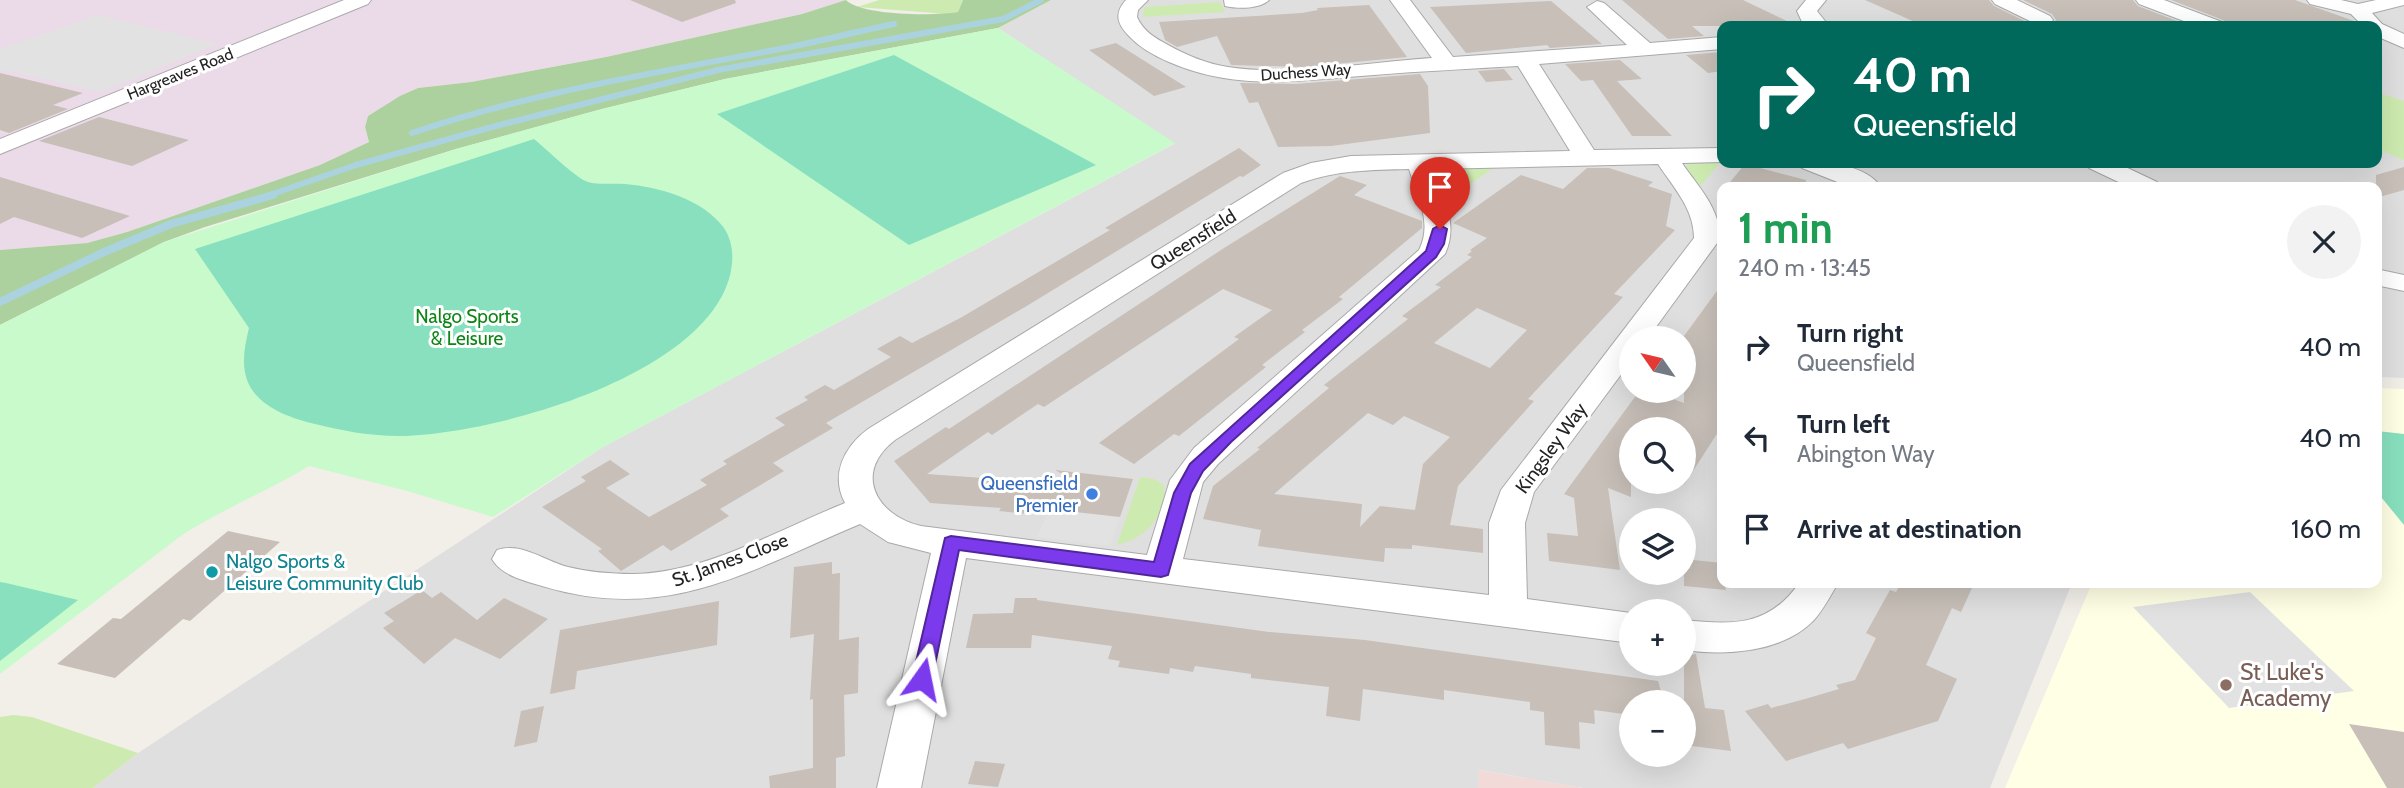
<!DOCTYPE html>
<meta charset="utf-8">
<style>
:root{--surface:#fff;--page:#f2f2f3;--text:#1f2937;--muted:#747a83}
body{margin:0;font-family:Cabin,sans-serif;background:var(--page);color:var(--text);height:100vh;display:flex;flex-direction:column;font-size:26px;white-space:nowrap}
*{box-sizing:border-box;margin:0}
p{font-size:23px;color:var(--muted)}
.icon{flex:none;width:38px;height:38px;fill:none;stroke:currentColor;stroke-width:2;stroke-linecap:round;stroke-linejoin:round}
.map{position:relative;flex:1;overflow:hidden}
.details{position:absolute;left:1717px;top:182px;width:665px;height:406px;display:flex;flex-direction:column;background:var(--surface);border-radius:14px;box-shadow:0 7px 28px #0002}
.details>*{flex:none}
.hud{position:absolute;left:1717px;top:21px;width:665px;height:147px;border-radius:14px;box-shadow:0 7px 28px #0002;background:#00695c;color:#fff;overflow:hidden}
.needle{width:46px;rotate:304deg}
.fabs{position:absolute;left:1619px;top:326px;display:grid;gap:14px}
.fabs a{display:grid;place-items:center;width:77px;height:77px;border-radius:50%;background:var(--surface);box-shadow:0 7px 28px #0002;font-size:35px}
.pin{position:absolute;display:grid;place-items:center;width:60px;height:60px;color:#fff;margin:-72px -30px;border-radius:50% 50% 50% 0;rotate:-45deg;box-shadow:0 0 7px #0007}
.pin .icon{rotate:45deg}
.me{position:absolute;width:77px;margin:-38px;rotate:12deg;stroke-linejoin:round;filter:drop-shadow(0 0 5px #0008)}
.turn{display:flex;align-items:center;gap:24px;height:147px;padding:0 21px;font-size:32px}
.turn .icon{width:91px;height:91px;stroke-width:2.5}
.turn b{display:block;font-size:49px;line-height:60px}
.round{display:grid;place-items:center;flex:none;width:74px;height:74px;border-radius:37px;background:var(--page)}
.head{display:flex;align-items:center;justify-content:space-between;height:119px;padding:0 21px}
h1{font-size:42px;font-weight:800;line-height:52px;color:#1e9e55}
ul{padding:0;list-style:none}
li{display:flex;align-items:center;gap:21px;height:91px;padding:0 21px}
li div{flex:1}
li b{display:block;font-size:26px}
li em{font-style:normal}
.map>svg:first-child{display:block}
.residential{fill:#e0dfdf;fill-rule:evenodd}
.commercial{fill:#f2dad9}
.industrial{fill:#ebdbe8}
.education{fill:#ffffe5}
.grass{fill:#cdebb0}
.forest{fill:#add19e}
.park{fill:#c8facc}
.pitch{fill:#88e0be}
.parking{fill:#e2e2e2}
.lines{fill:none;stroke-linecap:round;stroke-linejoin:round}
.stream-far1{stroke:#aad3df;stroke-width:6}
.stream{stroke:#aad3df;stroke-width:8}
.building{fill:#c7bfb8;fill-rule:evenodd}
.minor-casing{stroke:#a9a9a9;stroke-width:2}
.minor{fill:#fff;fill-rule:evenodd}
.route{fill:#7c3aed;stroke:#51269a;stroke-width:2}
.shop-dot{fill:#3f7fe0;stroke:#fff;stroke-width:2.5}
.culture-dot{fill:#0f9aa8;stroke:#fff;stroke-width:2.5}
.education-dot{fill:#8d6e63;stroke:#fff;stroke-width:2.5}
.labels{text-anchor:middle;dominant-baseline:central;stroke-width:6;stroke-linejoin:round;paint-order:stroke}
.far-street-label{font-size:16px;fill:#222;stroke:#fff}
.street-label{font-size:19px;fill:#222;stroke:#fff}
.park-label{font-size:19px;fill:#0c8416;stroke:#fff}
.shop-label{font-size:19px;fill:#366cbe;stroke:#fff;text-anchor:end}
.culture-label{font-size:19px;fill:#0d838f;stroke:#fff;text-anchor:start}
.near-education-label{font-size:23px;fill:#785e54;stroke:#fff;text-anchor:start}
</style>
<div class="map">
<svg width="2404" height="788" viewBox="0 0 2404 788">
<rect width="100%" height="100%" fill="#f2efe9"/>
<path class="residential" d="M 1051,0 L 2404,0 L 2404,378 L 2377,377 L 2376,187 L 1722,187 L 1722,583 L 2072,583 L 1990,788 L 1583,788 L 1480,770 L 1478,788 L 93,788 L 138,753 L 603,447 L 1174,144 L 998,28 ZM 1722,26 L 2376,26 L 2376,163 L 1722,163 ZM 1631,338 L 1684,338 L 1684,390 L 1631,390 ZM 1631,429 L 1684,429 L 1684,481 L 1631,481 ZM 1631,520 L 1684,520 L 1684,572 L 1631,572 ZM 1631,611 L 1684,611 L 1684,663 L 1631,663 ZM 1631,702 L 1684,702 L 1684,754 L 1631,754 Z"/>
<path class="commercial" d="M 1479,770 L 1583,788 L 1478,788 Z"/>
<path class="industrial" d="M 0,0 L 847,0 L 802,14 L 606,57 L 471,82 L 418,88 L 368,116 L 365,127 L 369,142 L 320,165 L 127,232 L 87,243 L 0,250 Z"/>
<path class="education" d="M 2377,388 L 2404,389 L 2404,788 L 2005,788 L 2092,583 L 2376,583 Z"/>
<path class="grass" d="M 879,0 L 963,0 L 958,12 L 947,14 L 857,7 Z
M 1220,2 L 1225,12 L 1142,17 L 1145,7 Z
M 2376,92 L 2404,101 L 2404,160 L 2377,149 Z
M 1691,162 L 1721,162 L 1701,185 L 1695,183 L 1684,169 Z
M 1495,167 L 1465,188 L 1437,180 L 1434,173 L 1441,168 Z
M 1140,477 L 1154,479 L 1164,485 C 1167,516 1146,538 1117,545 Z
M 13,715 L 32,717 L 138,753 L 93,788 L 0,788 L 0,717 Z"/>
<path class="forest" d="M 846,0 C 862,16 936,16 958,12 L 963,0 L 1051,0 L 998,28 L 725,79 L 602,109 L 456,149 L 205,227 L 164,242 L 0,325 L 0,250 L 87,243 L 127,232 L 320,165 L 369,142 L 365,127 L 368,116 L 400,96 L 418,88 L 471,82 L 606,57 L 802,14 Z"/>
<path class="park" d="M 998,28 L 1175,143 L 603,447 L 493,517 L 407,491 L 309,466 C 268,491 223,509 182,535 L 0,674 L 0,325 L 164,242 L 456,149 L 602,109 L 725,79 Z"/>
<path class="pitch" d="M 894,55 L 1096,165 L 909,245 L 717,114 Z
M 534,139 C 545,148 577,179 588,182 C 598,185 614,183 625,184 C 659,187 703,199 724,228 C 734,243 734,262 729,279 C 699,378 491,435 399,436 C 370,436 343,431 315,424 C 290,418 257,407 247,380 C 241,362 245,345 249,328 L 195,249 Z
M 2377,431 L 2404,434 L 2404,525 L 2377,492 Z
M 0,582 L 6,583 L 78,600 L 0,661 Z"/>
<path class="parking" d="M 98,15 L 217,44 L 100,92 L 6,70 L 0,72 L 0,49 Z
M 1050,509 L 1120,517 L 1110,546 L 1037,537 Z
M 2250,592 L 2354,691 L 2229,708 L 2133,607 Z"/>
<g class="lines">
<path class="stream-far1" d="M 412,133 C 535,91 663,72 790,47 C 825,40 859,31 894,24
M 267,196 L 356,165 L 492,127 L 718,70 L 1003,19 L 1041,0"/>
<path class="stream" d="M 0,302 L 104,252 L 171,224 L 273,195"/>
</g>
<path class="building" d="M 630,0 L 735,0 L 736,3 L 682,22 Z
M 1622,0 L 1743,0 L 1797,26 L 1692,26 L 1704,36 L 1668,39 Z
M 1865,0 L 1989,0 L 1994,6 L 2035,26 L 1924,26 Z
M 2023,0 L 2133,0 L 2138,6 L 2190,26 L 2051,26 L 2056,20 L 2052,14 Z
M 2171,0 L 2295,0 L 2354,21 L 2360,26 L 2228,26 L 2223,20 Z
M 1551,1 L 1602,44 L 1550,48 L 1547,45 L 1466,53 L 1430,7 Z
M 1369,5 L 1407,57 L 1303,67 L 1231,65 L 1217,36 L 1177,47 L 1165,40 L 1159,22 L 1302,13 L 1318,10 L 1317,8 Z
M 1116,43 L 1186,87 L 1154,96 L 1089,50 Z
M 1722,52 L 1722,71 L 1708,73 L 1686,55 Z
M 1620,60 L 1642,79 L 1617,81 L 1672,136 L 1632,136 L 1593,80 L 1581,81 L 1565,64 Z
M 1504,69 L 1513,80 L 1486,82 L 1478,71 Z
M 0,73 L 83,93 L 53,105 L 68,109 L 9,133 L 0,130 Z
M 1420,74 L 1428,86 L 1430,133 L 1331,146 L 1278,147 L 1258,102 L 1249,103 L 1240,83 L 1296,84 Z
M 99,117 L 189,140 L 132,166 L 39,141 Z
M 1239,148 L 1261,165 L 1243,177 L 1240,176 L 1025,307 L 826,423 L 833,428 L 773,463 L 784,471 L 720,509 L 729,516 L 671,551 L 663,545 L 621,571 L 598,551 L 602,549 L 542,507 L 586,481 L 581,477 L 610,460 L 630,474 L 606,488 L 649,517 L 707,485 L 700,480 L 727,464 L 723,461 L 785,425 L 775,418 L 808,400 L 804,397 L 825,385 L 834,390 L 891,357 L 877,349 L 900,336 L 912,343 L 962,317 L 1110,230 L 1105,228 Z
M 1745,164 L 1806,180 L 1805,187 L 1726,187 Z
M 2404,167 L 2404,190 L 2376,198 L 2376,175 Z
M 1587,168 L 1609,168 L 1653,182 L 1648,186 L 1672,194 L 1666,226 L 1675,230 L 1614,294 L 1623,297 L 1528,399 L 1534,401 L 1458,486 L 1450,525 L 1483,529 L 1483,553 L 1412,545 L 1412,549 L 1385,548 L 1384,562 L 1310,553 L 1258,546 L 1261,530 L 1203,519 L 1213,486 L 1260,449 L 1257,448 L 1329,388 L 1324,385 L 1408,319 L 1402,316 L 1441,287 L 1435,285 L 1472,257 L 1467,255 L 1472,251 L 1470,250 L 1487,238 L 1453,223 L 1521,175 L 1563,189 ZM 1477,308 L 1527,330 L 1490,368 L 1434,343 ZM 1368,413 L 1393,425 L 1404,416 L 1450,437 L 1423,464 L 1415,510 L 1380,506 L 1360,527 L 1362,504 L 1274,494 Z
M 1340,176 L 1367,185 L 1354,195 L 1422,221 L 1422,228 L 1339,297 L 1343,299 L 1302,330 L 1305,332 L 1262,365 L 1266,367 L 1179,436 L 1174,434 L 1134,464 L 1099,443 L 1239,339 L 1234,337 L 1272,310 L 1223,289 L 1044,407 L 1038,404 L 992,435 L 988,432 L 927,474 L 1082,485 L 1055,470 L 1133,479 L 1120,517 L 1031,507 L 1028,514 L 999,511 L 1001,508 L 930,503 L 894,461 L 946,427 L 949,429 L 1224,248 Z
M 0,177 L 63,196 L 130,216 L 82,238 L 14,217 L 0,224 Z
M 1722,284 L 1722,426 L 1684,485 L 1684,429 L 1631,429 L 1631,497 L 1608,488 L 1620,570 L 1549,561 L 1547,533 L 1578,536 L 1574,498 L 1564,494 L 1640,390 L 1649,390 L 1684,403 L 1684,336 Z
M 228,531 L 280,542 L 190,621 L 183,619 L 115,678 L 57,664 L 113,618 L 121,619 Z
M 1684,559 L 1722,563 L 1722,583 L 1724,583 L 1726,590 L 1684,586 Z
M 832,562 L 832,574 L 840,573 L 839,640 L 859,637 L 858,693 L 844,695 L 845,756 L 836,758 L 836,788 L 770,788 L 769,776 L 813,768 L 813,699 L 810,700 L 814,634 L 790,638 L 794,567 Z
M 1901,583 L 1959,583 L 1972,588 L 1961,612 L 1952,608 L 1926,665 L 1957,679 L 1938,721 L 1848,749 L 1843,743 L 1786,761 L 1745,711 L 1768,704 L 1771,708 L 1805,699 L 1839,689 L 1836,685 L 1855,680 L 1876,638 L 1866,633 L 1890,590 L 1896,592 Z
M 422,590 L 432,598 L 441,592 L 477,620 L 504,598 L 548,619 L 500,659 L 455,638 L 424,664 L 383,628 L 394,621 L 384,613 Z
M 1015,598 L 1037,598 L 1037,600 L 1269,632 L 1365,640 L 1658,681 L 1664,702 L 1631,702 L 1631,715 L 1594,710 L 1595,724 L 1579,722 L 1580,749 L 1545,745 L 1544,712 L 1530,710 L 1530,702 L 1444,690 L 1444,700 L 1363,689 L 1360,721 L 1326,716 L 1329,687 L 1251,678 L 1251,674 L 1195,666 L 1193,672 L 1170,668 L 1169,674 L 1118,667 L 1120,661 L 1108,659 L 1112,646 L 1032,635 L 1031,648 L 966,648 L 973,614 L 1013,613 Z
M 719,601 L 717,645 L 577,671 L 575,689 L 550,694 L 560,630 Z
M 1696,654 L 1705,708 L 1724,710 L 1731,751 L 1684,745 L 1684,655 Z
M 544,706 L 537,742 L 514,747 L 521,711 Z
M 2349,724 L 2404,732 L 2404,788 L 2387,788 Z
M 975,761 L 1005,764 L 998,787 L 968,784 Z"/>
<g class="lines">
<defs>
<path id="minor" d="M 344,0 L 371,0 L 368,4 L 0,154 L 0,139 Z
M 1126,0 L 1148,0 L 1138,10 L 1137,17 C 1143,31 1155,38 1168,45 C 1186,55 1207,64 1228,67 C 1292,77 1367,62 1432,58 L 1390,0 L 1410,0 L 1453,57 L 1627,45 L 1587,7 L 1597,1 L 1604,3 L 1650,43 L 1722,37 L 1722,49 L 1539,64 L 1594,150 L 1722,148 L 1722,162 L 1682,163 C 1699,188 1720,208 1720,239 L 1648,338 L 1631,338 L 1631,361 L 1534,492 L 1525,523 L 1527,599 L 1631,613 L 1631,643 L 966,558 L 921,788 L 877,788 L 931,553 L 888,542 L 860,524 C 748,571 667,624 542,586 C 524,581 501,575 492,559 L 497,550 C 522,542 544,561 568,567 C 589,572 611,574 632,574 C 706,573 778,530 845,503 C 830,475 844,447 868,429 L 1283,173 L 1311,163 L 1351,156 L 1570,151 L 1518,66 C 1470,69 1422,71 1374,75 C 1302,80 1238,92 1169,62 C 1155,56 1140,48 1129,36 C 1117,24 1114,13 1126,0 ZM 1658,164 C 1674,188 1694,209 1694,238 L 1501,490 L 1489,523 L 1489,595 L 1183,559 L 1203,482 L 1218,464 L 1445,254 C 1459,224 1443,198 1433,169 ZM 1409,169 C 1417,195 1433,223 1419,250 L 1194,448 L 1170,480 L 1147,555 L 921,526 C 875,515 853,472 895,440 L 1301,183 C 1337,170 1371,170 1409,169 Z
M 1224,0 L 1269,0 C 1260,9 1238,9 1225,6 Z
M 1806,0 L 1826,0 L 1817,11 L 1829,26 L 1803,24 L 1797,11 Z
M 1992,0 L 2017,0 L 2050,16 L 2053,20 L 2050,24 L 2036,24 L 1995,4 Z
M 2136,0 L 2164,0 L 2222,22 L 2225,26 L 2197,26 L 2139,4 Z
M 2307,0 L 2341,0 L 2358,4 L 2376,0 L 2404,0 L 2404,5 L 2372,13 L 2382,24 L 2404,34 L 2404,48 L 2376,36 L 2376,26 L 2363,26 L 2351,14 L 2310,4 Z
M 1799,163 C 1825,162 1864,163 1881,187 L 1850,187 L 1802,168 Z
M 2086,163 L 2117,163 L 2157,182 L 2161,187 L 2129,187 L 2089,168 Z
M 2376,269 L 2404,275 L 2404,291 L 2376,285 Z
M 1799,583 L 1838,583 C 1831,595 1823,610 1814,620 C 1782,653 1726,656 1684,650 L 1684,620 C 1732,625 1769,627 1799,583 Z"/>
</defs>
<use href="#minor" class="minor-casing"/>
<use href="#minor" class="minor"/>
</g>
<path class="route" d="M 1440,225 L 1447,229 L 1444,244 L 1436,257 L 1231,442 L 1203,471 L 1191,493 L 1168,575 L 1161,577 L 959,550 L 932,679 L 929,685 L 922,687 L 915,685 L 912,679 L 945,538 L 951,536 L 1154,562 L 1174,493 L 1190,464 L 1426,251 L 1433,229 Z"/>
<circle class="shop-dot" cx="1092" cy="494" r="7"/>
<circle class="culture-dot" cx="212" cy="572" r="7"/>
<circle class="education-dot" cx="2226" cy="685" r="7"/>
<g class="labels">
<g class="far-street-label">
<text transform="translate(1306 72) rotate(-4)">Duchess Way</text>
<text transform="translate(180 74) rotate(-22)">Hargreaves Road</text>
</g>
<g class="street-label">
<text transform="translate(1193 240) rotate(-32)">Queensfield</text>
<text transform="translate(1551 448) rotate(-54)">Kingsley Way</text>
<text transform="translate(730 560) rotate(-20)">St. James Close</text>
</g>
<g class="park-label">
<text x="467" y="316">Nalgo Sports<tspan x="467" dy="22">&amp; Leisure</tspan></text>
</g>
<g class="shop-label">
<text x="1078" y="483">Queensfield<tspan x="1078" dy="22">Premier</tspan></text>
</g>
<g class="culture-label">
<text x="226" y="561">Nalgo Sports &amp;<tspan x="226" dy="22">Leisure Community Club</tspan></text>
</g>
<g class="near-education-label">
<text x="2240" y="672">St Luke's<tspan x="2240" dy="26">Academy</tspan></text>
</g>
</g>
</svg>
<div class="fabs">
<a><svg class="needle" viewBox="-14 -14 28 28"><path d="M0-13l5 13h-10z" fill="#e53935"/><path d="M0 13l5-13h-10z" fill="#747a83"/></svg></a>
<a><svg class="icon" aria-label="search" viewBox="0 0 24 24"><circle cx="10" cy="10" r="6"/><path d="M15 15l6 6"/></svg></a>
<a><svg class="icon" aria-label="layers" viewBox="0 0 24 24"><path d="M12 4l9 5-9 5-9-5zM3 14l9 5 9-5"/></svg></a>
<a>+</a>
<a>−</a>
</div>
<div class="pin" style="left:1440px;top:229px;background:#d93025"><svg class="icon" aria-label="arrive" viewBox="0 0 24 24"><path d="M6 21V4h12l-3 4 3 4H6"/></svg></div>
<svg class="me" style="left:922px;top:679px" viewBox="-20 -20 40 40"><path d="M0-17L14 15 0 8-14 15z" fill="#7c3aed" stroke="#fff" stroke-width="4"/></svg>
<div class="hud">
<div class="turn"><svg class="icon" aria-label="right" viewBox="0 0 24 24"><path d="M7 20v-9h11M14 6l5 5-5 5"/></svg><div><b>40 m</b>Queensfield</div></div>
</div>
<section class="details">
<div class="head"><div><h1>1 min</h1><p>240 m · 13:45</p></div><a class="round"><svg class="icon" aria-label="close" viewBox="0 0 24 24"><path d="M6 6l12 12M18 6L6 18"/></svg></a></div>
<ul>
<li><svg class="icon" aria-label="right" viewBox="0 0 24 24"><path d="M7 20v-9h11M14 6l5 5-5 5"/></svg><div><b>Turn right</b><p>Queensfield</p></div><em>40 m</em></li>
<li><svg class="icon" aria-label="left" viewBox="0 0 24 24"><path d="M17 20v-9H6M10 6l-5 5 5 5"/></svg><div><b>Turn left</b><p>Abington Way</p></div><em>40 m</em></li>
<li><svg class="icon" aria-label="arrive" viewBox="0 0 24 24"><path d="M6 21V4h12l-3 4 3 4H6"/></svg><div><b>Arrive at destination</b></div><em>160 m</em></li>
</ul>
</section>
</div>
